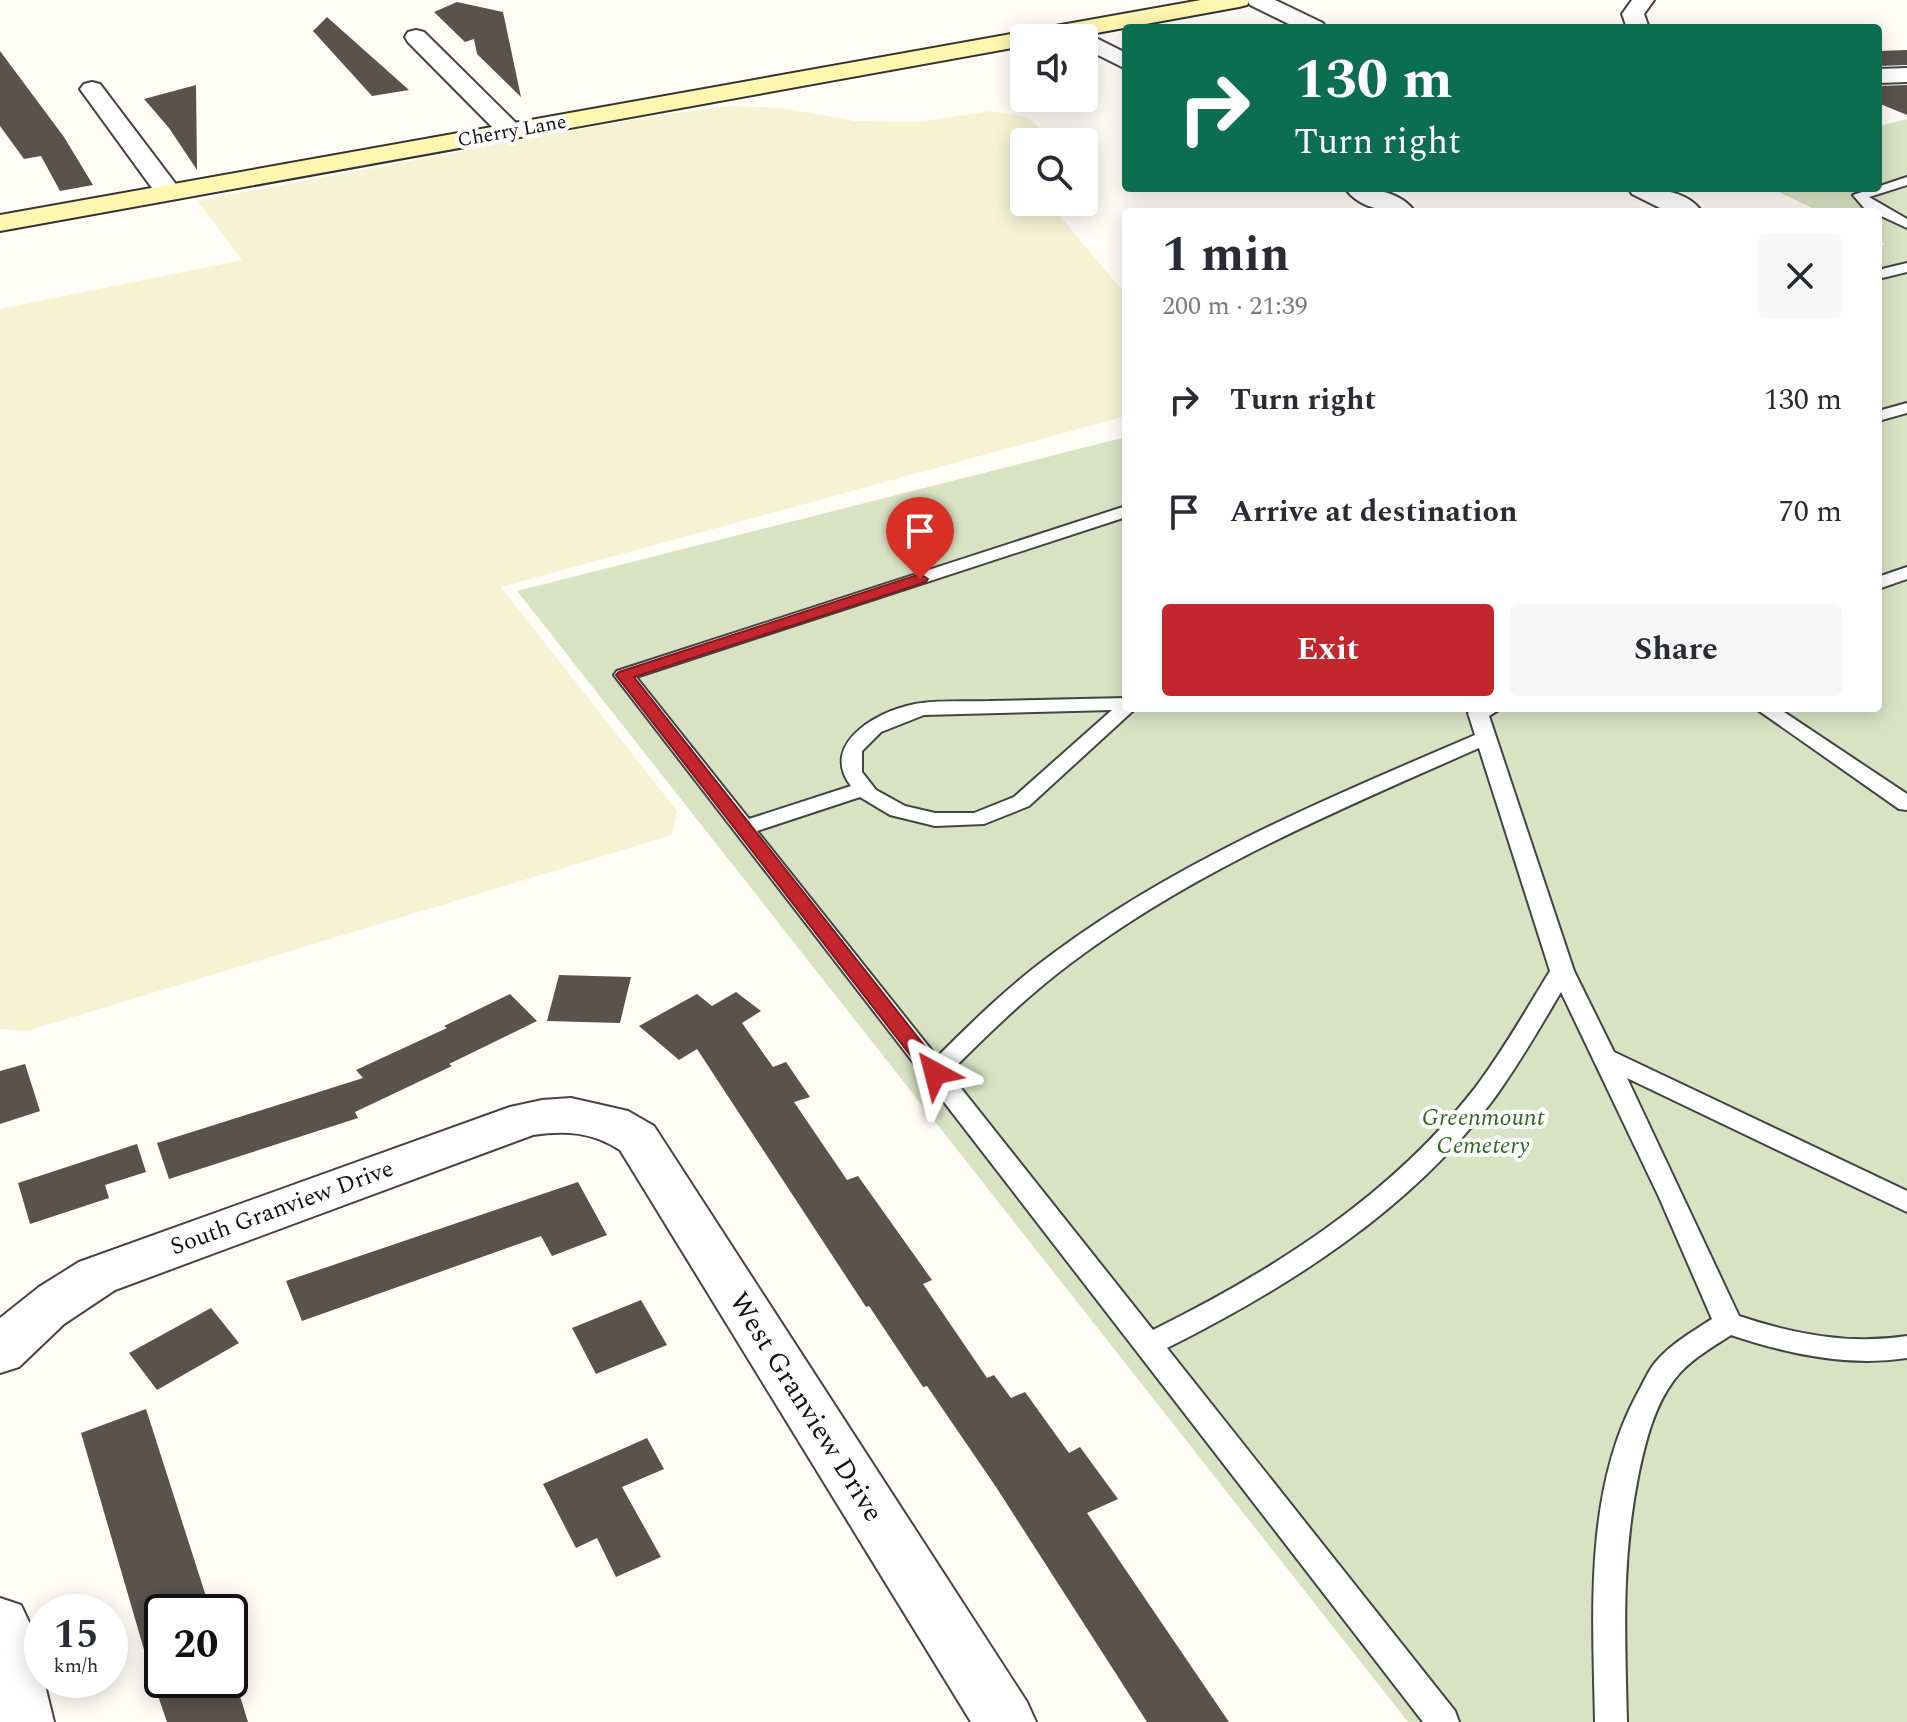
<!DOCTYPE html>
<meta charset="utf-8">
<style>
:root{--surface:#fff;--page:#f7f7f7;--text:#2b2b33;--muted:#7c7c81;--accent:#c4262e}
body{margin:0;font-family:Spectral,serif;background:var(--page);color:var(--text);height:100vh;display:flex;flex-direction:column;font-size:30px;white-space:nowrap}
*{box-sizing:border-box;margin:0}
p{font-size:26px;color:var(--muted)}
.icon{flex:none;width:44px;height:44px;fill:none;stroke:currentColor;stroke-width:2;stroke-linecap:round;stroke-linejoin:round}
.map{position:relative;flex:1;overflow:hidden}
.details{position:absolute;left:1122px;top:208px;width:760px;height:504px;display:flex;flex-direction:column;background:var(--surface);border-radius:8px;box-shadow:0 4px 20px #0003}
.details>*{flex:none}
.banner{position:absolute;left:1122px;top:24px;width:760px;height:168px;border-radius:8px;box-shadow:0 4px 20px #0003;background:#0b6e4f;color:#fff;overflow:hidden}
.tools{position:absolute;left:1010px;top:24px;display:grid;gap:16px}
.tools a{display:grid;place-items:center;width:88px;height:88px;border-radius:8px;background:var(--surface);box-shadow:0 4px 20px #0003;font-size:40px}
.speed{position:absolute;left:24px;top:1594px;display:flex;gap:16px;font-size:40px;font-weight:700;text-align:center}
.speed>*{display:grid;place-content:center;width:104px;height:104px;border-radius:50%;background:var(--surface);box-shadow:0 4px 20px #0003;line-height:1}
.speed small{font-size:20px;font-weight:400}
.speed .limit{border:4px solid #111;border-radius:12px;background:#fff;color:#111}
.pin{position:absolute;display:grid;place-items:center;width:68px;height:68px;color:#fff;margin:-82px -34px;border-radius:50% 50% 50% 0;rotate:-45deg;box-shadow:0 0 8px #0007}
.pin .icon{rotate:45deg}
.me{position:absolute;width:88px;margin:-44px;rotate:322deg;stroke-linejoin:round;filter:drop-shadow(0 0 6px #0008)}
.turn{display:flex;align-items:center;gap:28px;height:168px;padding:0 40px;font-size:36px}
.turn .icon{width:104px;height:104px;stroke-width:2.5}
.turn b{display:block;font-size:56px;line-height:68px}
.round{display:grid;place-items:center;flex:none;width:84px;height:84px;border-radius:8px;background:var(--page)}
.overview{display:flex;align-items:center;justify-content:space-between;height:136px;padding:0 40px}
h1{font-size:48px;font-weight:700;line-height:60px}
.primary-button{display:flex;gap:16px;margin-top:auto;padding:16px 40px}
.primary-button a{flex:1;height:92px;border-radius:8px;background:var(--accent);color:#fff;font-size:32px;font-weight:700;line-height:92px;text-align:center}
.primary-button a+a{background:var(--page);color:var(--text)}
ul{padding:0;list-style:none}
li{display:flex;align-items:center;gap:24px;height:112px;padding:0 40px}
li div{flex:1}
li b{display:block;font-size:30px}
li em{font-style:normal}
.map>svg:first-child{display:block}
.farmland{fill:#f6f3d4}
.cemetery{fill:#d9e3c4}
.building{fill:#5a524d}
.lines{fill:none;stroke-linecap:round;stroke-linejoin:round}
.lane-casing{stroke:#444;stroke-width:4}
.street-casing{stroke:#444;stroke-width:4}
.secondary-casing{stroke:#333;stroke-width:4}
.lane{fill:#fff;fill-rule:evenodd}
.street{fill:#fff;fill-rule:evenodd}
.secondary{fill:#fff6b0;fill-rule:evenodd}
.route{fill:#c4262e;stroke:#7f191e;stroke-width:2}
.labels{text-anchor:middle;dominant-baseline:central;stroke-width:8;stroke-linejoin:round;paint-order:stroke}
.far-street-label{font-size:20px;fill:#111;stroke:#fff}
.park-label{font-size:24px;font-style:italic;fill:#2f6b1f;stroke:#fff}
.street-label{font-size:24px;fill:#111;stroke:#fff}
.near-street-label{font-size:28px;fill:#111;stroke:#fff}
</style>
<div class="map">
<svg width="1907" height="1722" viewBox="0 0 1907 1722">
<rect width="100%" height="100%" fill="#fffdf5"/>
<path class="farmland" d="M 732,106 L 781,108 L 855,121 L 921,122 L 989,111 L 1027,117 L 1041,129 L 1031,142 L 1024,142 L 1024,202 L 1048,202 L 1126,295 L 1126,416 L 501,587 L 677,811 L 672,835 L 27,1031 L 0,1029 L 0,309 L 242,260 L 198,201 L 645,117 Z"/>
<path class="cemetery" d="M 1907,119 L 1907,1722 L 1408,1722 L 517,591 L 1126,437 L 1126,708 L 1878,708 L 1878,247 L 1885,244 L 1878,240 L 1878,212 L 1820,212 L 1771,188 L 1878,188 L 1878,126 Z"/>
<path class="building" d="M 457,2 L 503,12 L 521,97 L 477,54 L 474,39 L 465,42 L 434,12 Z
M 327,17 L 409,90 L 372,96 L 313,31 Z
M 1907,50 L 1907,65 L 1878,66 L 1878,51 Z
M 0,51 L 64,137 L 93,185 L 60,191 L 41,156 L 24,159 L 0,126 Z
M 196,85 L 197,170 L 169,128 L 144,99 Z
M 1907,85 L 1907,115 L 1878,103 L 1878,86 Z
M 559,975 L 631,977 L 620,1023 L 547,1021 Z
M 736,992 L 761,1011 L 742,1023 L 773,1067 L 786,1062 L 810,1097 L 794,1102 L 847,1180 L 858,1176 L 932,1280 L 923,1284 L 987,1378 L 994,1375 L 1011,1398 L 1025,1392 L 1069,1453 L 1080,1447 L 1118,1499 L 1087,1513 L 1229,1722 L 1147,1722 L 996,1487 L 927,1386 L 923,1387 L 869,1306 L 866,1307 L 697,1049 L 679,1060 L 639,1026 L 697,994 L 712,1006 Z
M 510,994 L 537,1021 L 449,1064 L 452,1066 L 355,1112 L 358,1118 L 169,1179 L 157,1143 L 363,1078 L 356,1070 L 447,1028 L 444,1026 Z
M 25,1064 L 40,1111 L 0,1124 L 0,1071 Z
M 137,1144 L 146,1172 L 105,1185 L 109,1198 L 30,1224 L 18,1183 Z
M 578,1182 L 607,1235 L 552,1256 L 541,1236 L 302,1321 L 286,1281 Z
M 641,1300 L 667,1345 L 596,1374 L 572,1328 Z
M 211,1308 L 239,1343 L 157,1390 L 129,1353 Z
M 146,1409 L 211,1612 L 162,1612 L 162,1680 L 235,1680 L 248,1722 L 167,1722 L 154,1684 L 81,1433 Z
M 647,1438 L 664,1469 L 622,1487 L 661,1557 L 616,1577 L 597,1538 L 576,1548 L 543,1484 Z"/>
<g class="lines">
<defs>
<path id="lane" d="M 1907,177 L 1907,185 L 1869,197 L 1907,219 L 1907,228 L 1864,208 L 1853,195 Z
M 1907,263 L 1907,272 L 1878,279 L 1878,270 Z
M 1907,403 L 1907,413 L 1878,421 L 1878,411 Z
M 1126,506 L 1126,517 L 636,677 L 749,819 L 851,786 C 817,742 884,707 922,703 C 944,700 968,702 990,701 C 1035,700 1081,699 1126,698 L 1126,708 L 1136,708 L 1029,806 L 984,824 L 935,826 L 890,815 L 860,797 L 757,831 L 937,1057 C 974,1020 1012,983 1055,952 C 1182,858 1331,797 1475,735 L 1468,713 L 1471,709 L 1502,708 L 1489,716 L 1574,971 L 1614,1052 L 1907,1191 L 1907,1212 L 1627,1078 L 1739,1316 C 1793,1334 1849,1345 1907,1336 L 1907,1358 C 1847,1367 1788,1354 1731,1335 C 1711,1348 1688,1361 1674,1380 C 1654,1407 1646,1440 1639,1472 C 1621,1560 1625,1633 1627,1722 L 1595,1722 C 1593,1614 1584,1494 1636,1396 C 1642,1386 1647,1373 1654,1364 C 1670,1344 1692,1332 1712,1319 L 1659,1197 L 1561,992 C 1539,1029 1518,1066 1493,1100 C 1408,1212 1290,1286 1167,1348 L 1455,1711 L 1459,1722 L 1423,1722 L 614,675 L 617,671 ZM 1112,710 L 1014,797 L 974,813 L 935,813 L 905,806 L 876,790 L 862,772 L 862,751 L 881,732 L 924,715 ZM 1479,748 L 1550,971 C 1526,1010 1503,1051 1475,1088 C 1390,1197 1274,1270 1153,1330 L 949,1073 C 988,1034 1027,996 1071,963 C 1194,870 1339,810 1479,748 Z
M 1907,567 L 1907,579 L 1878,589 L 1878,577 Z
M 1755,708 L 1778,708 L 1907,794 L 1907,810 L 1899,809 Z"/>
<path id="street" d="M 1247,0 L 1275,0 L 1323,23 L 1326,28 L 1297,28 L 1250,5 Z
M 1632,0 L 1654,0 L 1644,14 L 1649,28 L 1627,28 L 1622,14 Z
M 416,30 L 424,32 L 519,126 L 522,131 L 519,136 L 501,136 L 408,42 L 405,37 L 408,32 Z
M 1084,32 L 1126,53 L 1126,69 L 1084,48 L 1084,38 L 1073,38 Z
M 1907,68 L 1907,82 L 1878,83 L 1878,69 Z
M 92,82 L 100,84 L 178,187 L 182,193 L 178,199 L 160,199 L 80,89 L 84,84 Z
M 1345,188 C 1369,188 1400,190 1415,212 C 1391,212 1361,211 1345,188 Z
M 1628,188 C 1652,188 1687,189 1702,212 L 1668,212 L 1632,194 Z
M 571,1098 L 628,1111 L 654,1126 L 1027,1702 L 1036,1722 L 971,1722 L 620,1150 C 592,1132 566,1130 533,1135 L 115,1290 L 64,1324 L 19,1367 L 0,1373 L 0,1318 L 39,1287 L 79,1262 L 510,1107 L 542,1100 Z
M 0,1598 L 21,1605 L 30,1624 L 54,1722 L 0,1722 Z"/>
<path id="secondary" d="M 1201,0 L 1250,0 L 1247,5 L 1239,7 L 1069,38 L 1024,38 L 1024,46 L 0,231 L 0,215 Z"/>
</defs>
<use href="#lane" class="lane-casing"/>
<use href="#street" class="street-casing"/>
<use href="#secondary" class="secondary-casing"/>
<use href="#lane" class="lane"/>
<use href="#street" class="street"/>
<use href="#secondary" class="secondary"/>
</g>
<path class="route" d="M 920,574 L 928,579 L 926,582 L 634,677 L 942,1068 L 945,1073 L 935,1080 L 928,1078 L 616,675 L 619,672 Z"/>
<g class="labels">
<g class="far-street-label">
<text transform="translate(512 131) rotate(-10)">Cherry Lane</text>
</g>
<g class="park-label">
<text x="1483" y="1118">Greenmount<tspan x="1483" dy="28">Cemetery</tspan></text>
</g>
<g class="street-label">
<text transform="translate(282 1208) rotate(-20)">South Granview Drive</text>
</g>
<g class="near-street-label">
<text transform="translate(806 1407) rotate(58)">West Granview Drive</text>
</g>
</g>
</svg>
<div class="tools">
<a><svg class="icon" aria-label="sound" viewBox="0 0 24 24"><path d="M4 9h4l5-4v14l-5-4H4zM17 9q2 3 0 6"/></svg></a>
<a><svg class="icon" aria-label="search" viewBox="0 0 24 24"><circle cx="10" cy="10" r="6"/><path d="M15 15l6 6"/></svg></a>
</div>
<div class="speed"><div>15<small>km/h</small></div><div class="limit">20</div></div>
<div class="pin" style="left:920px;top:579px;background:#d93025"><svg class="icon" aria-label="arrive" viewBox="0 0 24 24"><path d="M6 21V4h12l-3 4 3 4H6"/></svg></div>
<svg class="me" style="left:935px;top:1073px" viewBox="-20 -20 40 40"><path d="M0-17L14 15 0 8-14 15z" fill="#c4262e" stroke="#fff" stroke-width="4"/></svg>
<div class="banner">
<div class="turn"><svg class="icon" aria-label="right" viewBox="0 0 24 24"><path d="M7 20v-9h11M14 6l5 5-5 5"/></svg><div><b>130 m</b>Turn right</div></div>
</div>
<section class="details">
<div class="overview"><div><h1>1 min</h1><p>200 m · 21:39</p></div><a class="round"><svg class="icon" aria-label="close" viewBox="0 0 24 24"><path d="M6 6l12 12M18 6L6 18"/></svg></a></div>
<ul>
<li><svg class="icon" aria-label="right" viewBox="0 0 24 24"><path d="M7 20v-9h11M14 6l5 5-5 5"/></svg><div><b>Turn right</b></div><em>130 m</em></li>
<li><svg class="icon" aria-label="arrive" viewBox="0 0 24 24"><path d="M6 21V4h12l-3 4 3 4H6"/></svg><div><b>Arrive at destination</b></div><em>70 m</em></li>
</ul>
<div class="primary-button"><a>Exit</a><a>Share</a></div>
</section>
</div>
